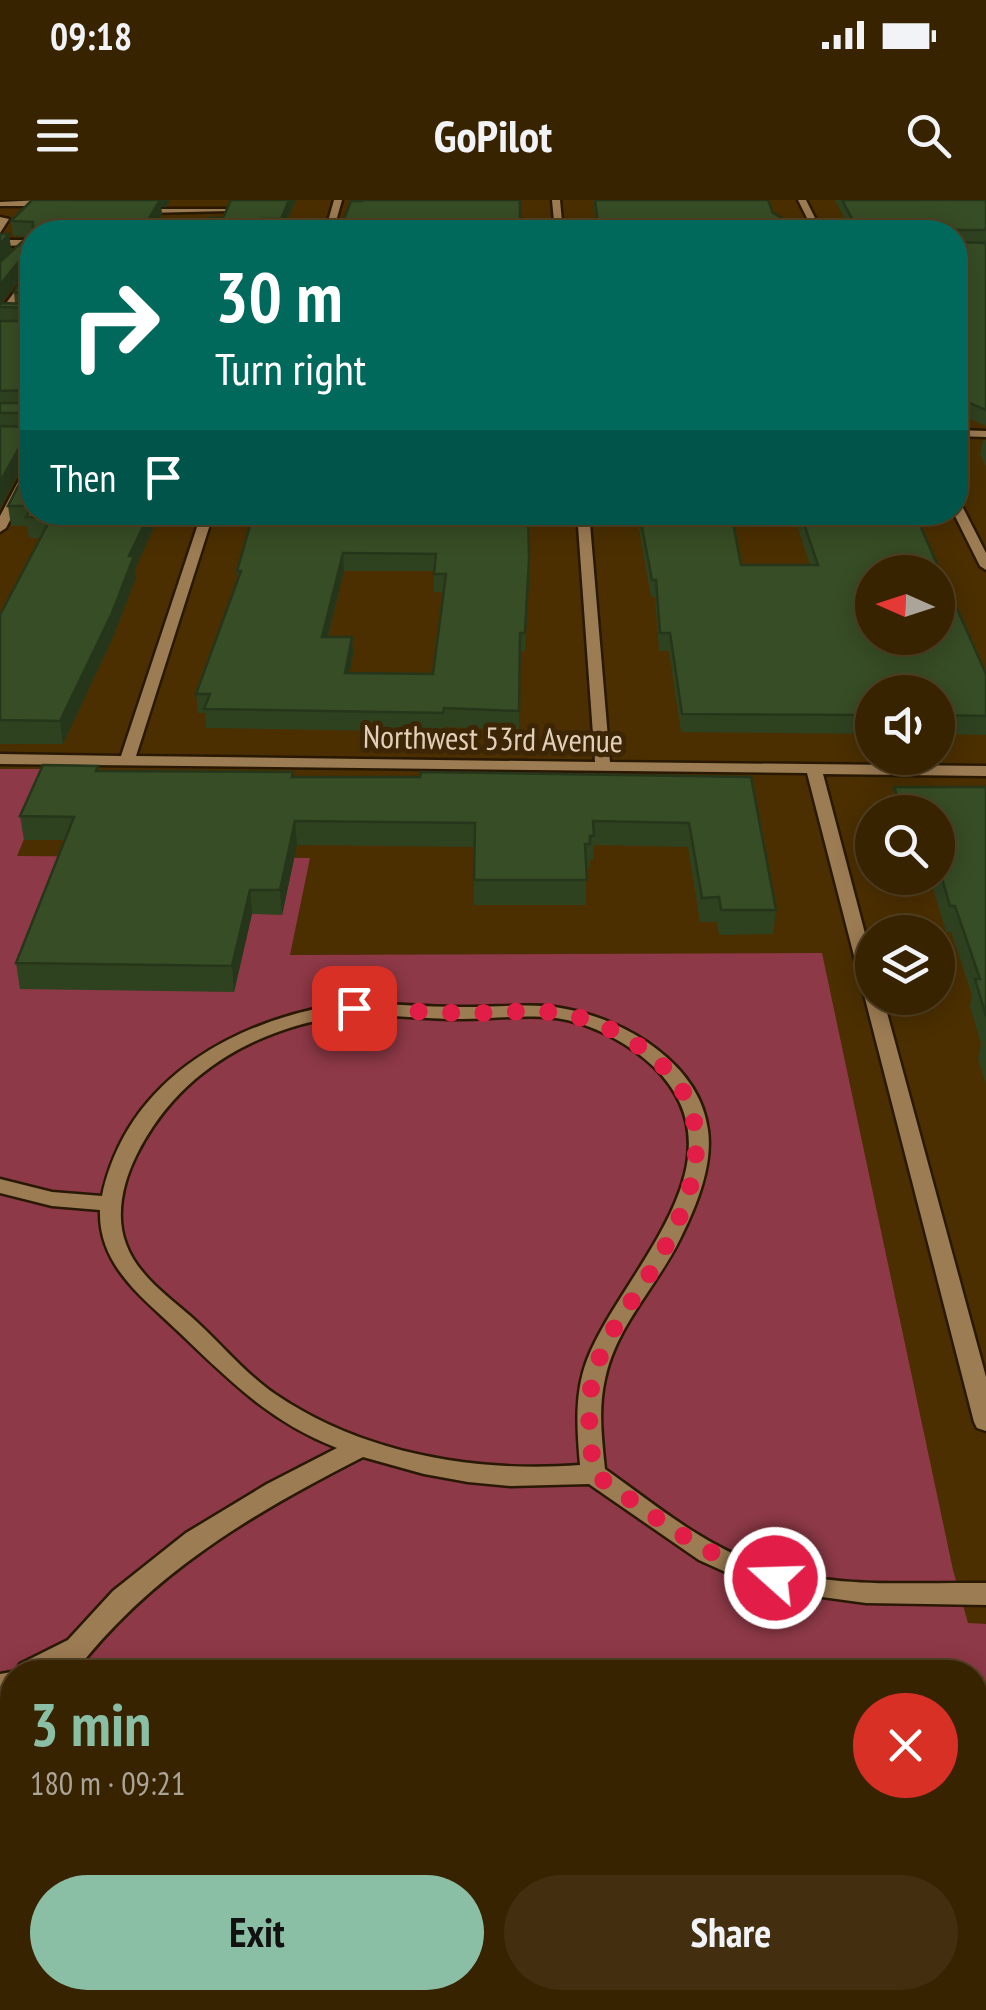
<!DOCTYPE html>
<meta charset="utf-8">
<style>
:root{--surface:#382301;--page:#432f10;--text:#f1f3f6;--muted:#aba499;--line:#524023;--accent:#8abfa5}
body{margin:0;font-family:"PT Sans Narrow",sans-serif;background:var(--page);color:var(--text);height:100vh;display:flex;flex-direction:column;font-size:38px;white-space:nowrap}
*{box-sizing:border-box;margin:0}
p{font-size:32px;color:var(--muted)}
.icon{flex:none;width:55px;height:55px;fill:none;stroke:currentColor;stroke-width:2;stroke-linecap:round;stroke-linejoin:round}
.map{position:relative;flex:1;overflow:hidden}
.details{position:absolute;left:0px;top:1460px;width:988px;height:350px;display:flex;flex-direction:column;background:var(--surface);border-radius:40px 40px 0 0;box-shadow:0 5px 25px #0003,0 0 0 2px var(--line)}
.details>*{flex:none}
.top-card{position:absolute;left:20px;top:20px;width:948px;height:305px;border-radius:40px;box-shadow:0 5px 25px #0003,0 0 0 2px var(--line);background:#00695c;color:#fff;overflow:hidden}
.needle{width:65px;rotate:273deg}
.controls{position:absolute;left:855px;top:355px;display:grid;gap:20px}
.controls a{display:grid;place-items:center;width:100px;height:100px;border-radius:50%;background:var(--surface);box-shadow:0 5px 25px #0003,0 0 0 2px var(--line);font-size:50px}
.pin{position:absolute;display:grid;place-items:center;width:85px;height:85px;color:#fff;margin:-42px;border-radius:20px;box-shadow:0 5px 15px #0006}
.me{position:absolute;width:110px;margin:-55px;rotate:290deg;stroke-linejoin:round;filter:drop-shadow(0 0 8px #0008)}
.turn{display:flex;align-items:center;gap:35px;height:210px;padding:0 30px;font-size:45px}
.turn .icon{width:130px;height:130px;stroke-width:2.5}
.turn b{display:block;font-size:70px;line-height:85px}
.then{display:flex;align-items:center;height:95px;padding:0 30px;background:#0003;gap:20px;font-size:38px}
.round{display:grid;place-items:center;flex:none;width:105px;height:105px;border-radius:52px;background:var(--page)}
.summary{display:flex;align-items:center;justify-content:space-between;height:170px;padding:0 30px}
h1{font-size:60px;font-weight:600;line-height:75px;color:var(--accent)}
.primary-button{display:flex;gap:20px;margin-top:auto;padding:20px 30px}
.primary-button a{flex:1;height:115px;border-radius:60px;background:var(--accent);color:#111;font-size:40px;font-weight:600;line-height:115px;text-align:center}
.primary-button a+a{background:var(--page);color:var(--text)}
.status{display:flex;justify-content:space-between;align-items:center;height:70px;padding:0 50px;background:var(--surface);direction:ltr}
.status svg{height:28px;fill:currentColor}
header{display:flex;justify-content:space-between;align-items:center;height:130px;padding:0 30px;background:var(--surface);font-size:45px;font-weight:600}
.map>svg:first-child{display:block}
.green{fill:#8e3947;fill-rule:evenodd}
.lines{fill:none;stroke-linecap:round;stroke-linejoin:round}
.lane-casing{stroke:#291904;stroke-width:5}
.street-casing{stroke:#291904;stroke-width:5}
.lane{fill:#9c7c53;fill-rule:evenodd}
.street{fill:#9c7c53;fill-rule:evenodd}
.wall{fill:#2f4220;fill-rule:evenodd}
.shaded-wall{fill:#26361a}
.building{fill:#374d25;stroke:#26361a;stroke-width:2.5;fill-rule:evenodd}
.route{stroke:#e11d48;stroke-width:18;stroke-dasharray:0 32.4}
.labels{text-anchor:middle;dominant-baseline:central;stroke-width:10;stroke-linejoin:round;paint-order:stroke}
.far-street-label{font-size:32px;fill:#e1cfba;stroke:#3c2606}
</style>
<div class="status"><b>09:18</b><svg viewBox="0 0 49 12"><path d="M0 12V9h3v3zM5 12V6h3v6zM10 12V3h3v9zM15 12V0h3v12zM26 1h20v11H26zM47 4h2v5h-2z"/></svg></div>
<header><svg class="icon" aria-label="menu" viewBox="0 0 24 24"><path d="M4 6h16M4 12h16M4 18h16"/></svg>GoPilot<svg class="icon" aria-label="search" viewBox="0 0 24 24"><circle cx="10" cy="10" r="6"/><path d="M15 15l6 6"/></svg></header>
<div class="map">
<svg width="986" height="1810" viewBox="0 0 986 1810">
<rect width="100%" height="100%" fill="#4b2f01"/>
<path class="green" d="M 0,569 L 53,569 L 17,656 L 310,658 L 290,755 L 822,753 L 953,1370 L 968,1423 L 986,1424 L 986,1810 L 0,1810 ZM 12,1472 L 975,1472 L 975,1798 L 12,1798 Z"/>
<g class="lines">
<defs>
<path id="lane" d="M 43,0 L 51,0 L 44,6 L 0,6 L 0,2 Z
M 150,9 L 226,9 L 230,11 L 147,13 Z
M 0,17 L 9,19 L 0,33 Z
M 32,69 L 32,78 L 9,112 L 32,112 L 32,118 L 0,117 L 0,111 Z
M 32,264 L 32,277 L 6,328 L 0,332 L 0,316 L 26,267 Z
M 354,802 C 389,804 425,807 460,807 C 495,808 532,802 566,809 C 626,820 700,864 708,930 C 713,966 696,1007 680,1039 C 657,1086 616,1126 605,1179 C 598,1209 602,1239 605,1269 C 653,1303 700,1343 756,1363 C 828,1390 911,1382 986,1383 L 986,1405 L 866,1403 L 778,1391 L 741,1379 L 699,1360 L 589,1284 L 511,1286 L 468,1282 L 424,1274 L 363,1257 C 253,1313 151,1373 75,1472 L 12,1472 L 12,1494 L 0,1499 L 0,1474 L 17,1471 L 20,1464 L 68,1440 L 113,1391 L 186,1333 L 267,1284 L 337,1248 C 271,1222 232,1183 182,1135 C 145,1099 98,1067 100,1010 L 52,1006 L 0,993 L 0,979 L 52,992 L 102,996 C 128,875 241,817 354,802 ZM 354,814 C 390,815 425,819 461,819 C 496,819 533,813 567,820 C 598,827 631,845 654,867 C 750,961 621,1072 587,1160 C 574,1194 577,1230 580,1265 C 476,1273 363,1254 275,1194 C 246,1174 223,1146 197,1122 C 172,1099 138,1077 126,1044 C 115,1016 123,982 136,956 C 179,869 260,826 354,814 Z
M 12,1580 L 12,1771 L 0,1765 L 0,1587 Z
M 975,1693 L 986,1693 L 986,1723 L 975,1723 Z
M 12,1786 L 12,1798 L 38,1798 L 42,1810 L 10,1810 L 6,1798 Z
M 649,1798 L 681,1798 L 681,1810 L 649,1810 Z"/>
<path id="street" d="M 334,0 L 342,0 L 333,32 L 325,32 Z
M 552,0 L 560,0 L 563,32 L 555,32 Z
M 798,0 L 806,0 L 822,32 L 814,32 Z
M 0,40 L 32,40 L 32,45 L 0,46 Z
M 955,230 L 986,231 L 986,237 L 955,236 Z
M 955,300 L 961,304 L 986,353 L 986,370 L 980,366 L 953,312 Z
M 202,312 L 214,312 L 136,556 L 595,562 L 577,312 L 589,312 L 610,562 L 986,566 L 986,576 L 823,574 L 872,760 L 872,798 L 883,798 L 986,1177 L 986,1231 L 977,1228 L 974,1222 L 807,573 L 0,564 L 0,554 L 121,556 Z"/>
</defs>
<use href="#lane" class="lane-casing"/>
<use href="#street" class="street-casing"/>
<use href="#lane" class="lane"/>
<use href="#street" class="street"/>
</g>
<path class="wall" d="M 32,0 L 170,0 L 166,7 L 161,7 L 162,15 L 32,32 L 32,312 L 161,312 L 135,369 L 136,377 L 114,435 L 63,544 L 0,544 L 0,415 L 40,338 L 29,338 L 27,326 L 11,326 L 8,306 L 31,261 L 23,265 L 0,308 L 0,34 L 9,34 L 11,49 L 2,60 L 27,37 L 13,36 L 11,21 ZM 29,67 L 31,67 L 14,92 L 15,103 L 1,103 Z
M 231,0 L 296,0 L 282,32 L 202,32 L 223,18 Z
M 593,0 L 768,0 L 773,13 L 788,32 L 597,32 Z
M 835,0 L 986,0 L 986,42 L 957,42 L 986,43 L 986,226 L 955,213 L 955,32 L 851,32 Z
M 983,240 L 986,240 L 986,266 L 980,255 Z
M 254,312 L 529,376 L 525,451 L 520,451 L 519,530 L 444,527 L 443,532 L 206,528 L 205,513 L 198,513 L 196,494 L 238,379 L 237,371 ZM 344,371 L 434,371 L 434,392 L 443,392 L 433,474 L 349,473 L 353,455 L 352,437 L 328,437 Z
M 636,312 L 914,312 L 986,474 L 986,535 L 938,534 L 938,492 L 872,492 L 872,534 L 681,532 L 669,451 L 659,451 L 655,397 L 651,397 ZM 732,319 L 795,319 L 810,365 L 741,365 Z
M 98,566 L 99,571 L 293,572 L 293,577 L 751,577 L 776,710 L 773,734 L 719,735 L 717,722 L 700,722 L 688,647 L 594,645 L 593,660 L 590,660 L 589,668 L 586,668 L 586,705 L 474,705 L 474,647 L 297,645 L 282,715 L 252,714 L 234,792 L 20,789 L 16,763 L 65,640 L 24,640 L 20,616 Z
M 894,587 L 986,587 L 986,885 L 978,859 L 981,844 L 970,806 L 972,795 L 951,732 L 946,732 L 930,678 L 938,678 L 938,612 L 891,612 Z"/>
<path class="shaded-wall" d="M 142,0 L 170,0 L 166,7 L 161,7 L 162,15 L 152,32 L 141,32 Z
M 289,0 L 296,0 L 281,32 L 281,19 Z
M 261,19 L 262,32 L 256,32 Z
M 9,34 L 11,49 L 0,63 L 0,44 Z
M 32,50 L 32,66 L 29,67 L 0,105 L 0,85 L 27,51 Z
M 30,241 L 32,260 L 23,265 L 0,308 L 0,282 L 20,246 Z
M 150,312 L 161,312 L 135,369 L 136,377 L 114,435 L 63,544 L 60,521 L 129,356 Z
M 343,353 L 344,371 L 323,455 L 322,437 Z
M 352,437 L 353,455 L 346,492 L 345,473 Z
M 295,621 L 297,645 L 282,715 L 280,690 Z
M 250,690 L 252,714 L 234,792 L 232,766 Z"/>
<path class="building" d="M 32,0 L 160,0 L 141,32 L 32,32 L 32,55 L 32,50 L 27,51 L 0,85 L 0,62 L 33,32 L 33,22 L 11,21 Z
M 231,0 L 289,0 L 281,19 L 261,19 L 256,32 L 202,32 L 209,18 L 223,18 Z
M 362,0 L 520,0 L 520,32 L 339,32 L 351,1 L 362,1 Z
M 595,0 L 768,0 L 773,13 L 782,18 L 788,32 L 599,32 Z
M 842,0 L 986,0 L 986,30 L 954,30 L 955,32 L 859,32 Z
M 0,34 L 9,34 L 0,44 Z
M 955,35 L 957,42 L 986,43 L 986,210 L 955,197 Z
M 32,64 L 32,198 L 29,190 L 0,191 L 0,121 L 30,121 L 32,108 L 0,107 L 0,103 L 32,104 L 32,93 L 14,92 Z
M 32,200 L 32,222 L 29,213 L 0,213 L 0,203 L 29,203 Z
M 32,223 L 32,306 L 8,306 L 32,259 L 30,241 L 20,246 L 0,282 L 0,226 L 29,227 Z
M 32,307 L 32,312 L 150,312 L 129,356 L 134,356 L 112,413 L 60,521 L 0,520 L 0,415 L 51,318 L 26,317 Z
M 254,312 L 528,312 L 529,358 L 525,433 L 520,433 L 519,511 L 444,508 L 443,513 L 204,509 L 210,494 L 196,494 L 241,371 L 237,371 ZM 343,353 L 436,354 L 434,374 L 446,374 L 433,474 L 345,473 L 352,437 L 322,437 Z
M 639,312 L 731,312 L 741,365 L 818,365 L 800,312 L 914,312 L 986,474 L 986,516 L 938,515 L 938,492 L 872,492 L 872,515 L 682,514 L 670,433 L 660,433 L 656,380 L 652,380 ZM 872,372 L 938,372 L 938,438 L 872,438 Z
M 43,565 L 98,566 L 96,571 L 293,572 L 292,577 L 420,577 L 421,572 L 751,577 L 776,710 L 721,710 L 719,697 L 702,698 L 689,623 L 593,621 L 594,636 L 590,636 L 590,644 L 585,644 L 587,680 L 474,680 L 475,623 L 295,621 L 280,690 L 250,690 L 232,766 L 16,763 L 74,617 L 20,616 Z
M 894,587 L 986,587 L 986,816 L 975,779 L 980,779 L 955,706 L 950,706 L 938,664 L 938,612 L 903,612 Z"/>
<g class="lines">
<path class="route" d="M 354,808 C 394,810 435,813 475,813 C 503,813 531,809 559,813 C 598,819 637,840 665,868 C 723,926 689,1009 652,1070 C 634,1100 610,1128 598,1162 C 584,1198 590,1237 594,1274 C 651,1313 707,1360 775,1378"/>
</g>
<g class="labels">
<g class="far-street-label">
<text transform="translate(493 538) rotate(1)">Northwest 53rd Avenue</text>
</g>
</g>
</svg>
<div class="controls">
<a><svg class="needle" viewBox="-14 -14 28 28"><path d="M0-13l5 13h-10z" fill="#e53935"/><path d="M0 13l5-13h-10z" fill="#aba499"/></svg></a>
<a><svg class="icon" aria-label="sound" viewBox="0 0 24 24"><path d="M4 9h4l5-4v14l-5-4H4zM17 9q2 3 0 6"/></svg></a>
<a><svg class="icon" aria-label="search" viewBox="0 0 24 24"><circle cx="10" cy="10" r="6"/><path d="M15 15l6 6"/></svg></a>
<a><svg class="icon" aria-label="layers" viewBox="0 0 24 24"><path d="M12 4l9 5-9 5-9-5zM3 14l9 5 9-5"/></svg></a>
</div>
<div class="pin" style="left:354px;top:808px;background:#d93025"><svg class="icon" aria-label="arrive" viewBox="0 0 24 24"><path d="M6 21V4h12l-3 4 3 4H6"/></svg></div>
<svg class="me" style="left:775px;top:1378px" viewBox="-20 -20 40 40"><circle r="17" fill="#e11d48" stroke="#fff" stroke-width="3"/><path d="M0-11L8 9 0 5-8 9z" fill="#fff"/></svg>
<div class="top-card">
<div class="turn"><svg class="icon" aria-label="right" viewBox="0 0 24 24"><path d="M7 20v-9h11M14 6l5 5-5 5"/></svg><div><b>30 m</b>Turn right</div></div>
<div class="then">Then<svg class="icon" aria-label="arrive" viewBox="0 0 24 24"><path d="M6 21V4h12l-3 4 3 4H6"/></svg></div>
</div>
<section class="details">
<div class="summary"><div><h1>3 min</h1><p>180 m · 09:21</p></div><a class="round" style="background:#d93025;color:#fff"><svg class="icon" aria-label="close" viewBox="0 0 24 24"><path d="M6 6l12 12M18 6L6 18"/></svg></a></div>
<div class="primary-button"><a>Exit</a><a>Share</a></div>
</section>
</div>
